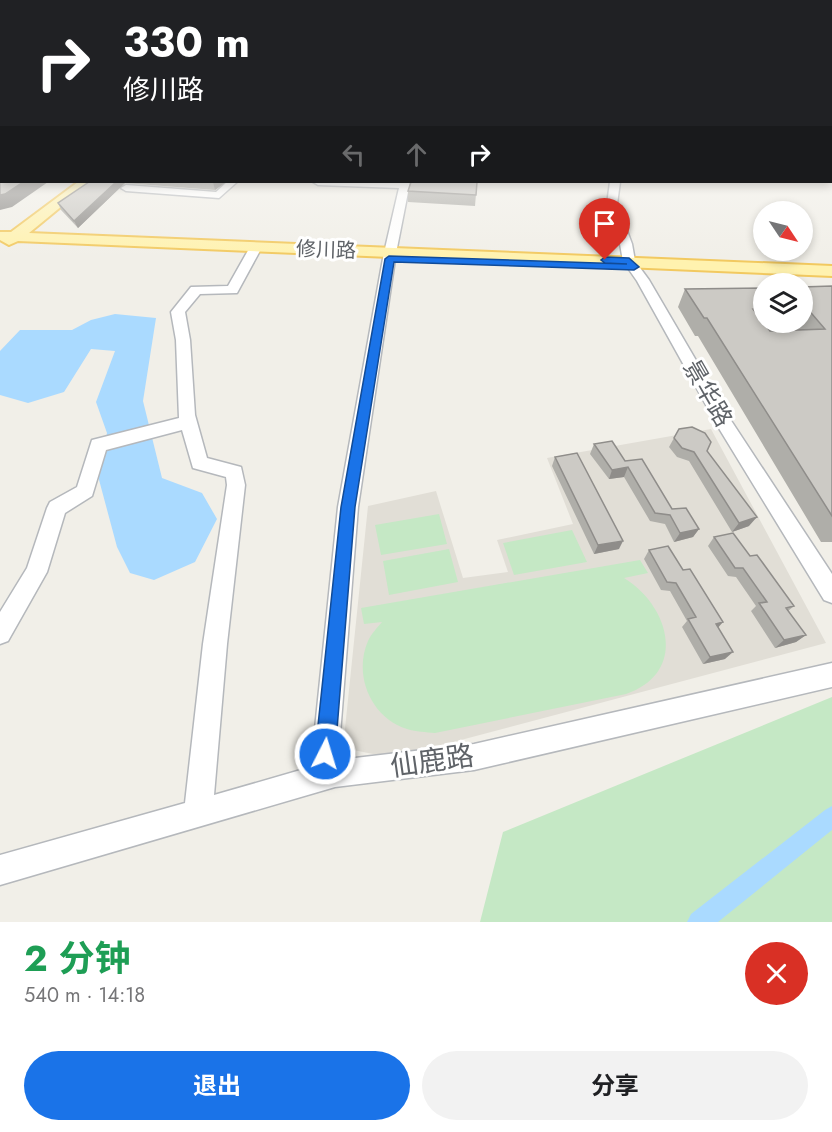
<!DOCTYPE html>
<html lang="zh">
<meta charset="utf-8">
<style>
:root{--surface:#fff;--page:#f2f2f2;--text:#202124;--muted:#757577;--accent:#1a73e8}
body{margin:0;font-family:Jost,"Noto Sans SC",sans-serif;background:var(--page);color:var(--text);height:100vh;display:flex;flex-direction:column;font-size:22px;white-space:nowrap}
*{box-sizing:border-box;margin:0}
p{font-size:20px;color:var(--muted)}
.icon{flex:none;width:33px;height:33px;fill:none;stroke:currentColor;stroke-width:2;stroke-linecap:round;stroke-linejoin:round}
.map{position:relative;height:922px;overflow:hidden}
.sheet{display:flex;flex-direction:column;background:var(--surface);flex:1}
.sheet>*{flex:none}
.banner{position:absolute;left:0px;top:0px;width:832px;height:183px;box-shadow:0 3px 9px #0003;background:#202124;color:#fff;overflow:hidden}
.needle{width:39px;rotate:125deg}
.fabs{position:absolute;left:753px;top:201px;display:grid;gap:12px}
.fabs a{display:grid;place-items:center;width:60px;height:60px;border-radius:50%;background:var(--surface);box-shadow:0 3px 9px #0003;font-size:30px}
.pin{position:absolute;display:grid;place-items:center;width:51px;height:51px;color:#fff;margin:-62px -26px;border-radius:50% 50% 50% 0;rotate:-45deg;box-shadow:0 0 6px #0007}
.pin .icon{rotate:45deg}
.me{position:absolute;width:66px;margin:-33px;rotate:5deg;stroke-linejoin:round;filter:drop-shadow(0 0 4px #0008)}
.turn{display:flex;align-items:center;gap:21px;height:126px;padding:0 24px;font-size:27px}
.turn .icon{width:78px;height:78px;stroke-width:2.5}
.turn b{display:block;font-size:42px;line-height:51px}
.lanes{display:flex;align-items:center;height:57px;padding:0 24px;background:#0003;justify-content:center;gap:30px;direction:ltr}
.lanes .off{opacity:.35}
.round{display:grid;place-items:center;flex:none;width:63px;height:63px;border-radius:32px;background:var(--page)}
.overview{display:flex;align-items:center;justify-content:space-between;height:102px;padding:0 24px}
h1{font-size:36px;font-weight:700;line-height:45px;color:#1e9e55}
.action{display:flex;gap:12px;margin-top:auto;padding:12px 24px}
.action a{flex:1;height:69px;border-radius:36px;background:var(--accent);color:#fff;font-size:24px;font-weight:700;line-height:69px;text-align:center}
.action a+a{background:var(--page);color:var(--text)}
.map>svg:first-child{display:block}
.education{fill:#e1ded6}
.green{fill:#c5e8c5}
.water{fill:#aadaff}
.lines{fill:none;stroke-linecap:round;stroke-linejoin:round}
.canal{fill:#aadaff;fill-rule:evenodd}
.minor-casing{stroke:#b5b8bc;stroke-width:3}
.major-casing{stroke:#f2c960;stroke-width:4}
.minor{fill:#fff;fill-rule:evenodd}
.major{fill:#fff2af;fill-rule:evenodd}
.wall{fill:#afaea9;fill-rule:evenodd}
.shaded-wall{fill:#8f8d8a}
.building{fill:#cccac5;stroke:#8f8d8a;stroke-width:1.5}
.route{fill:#1a73e8;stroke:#114b97;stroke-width:1.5}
.labels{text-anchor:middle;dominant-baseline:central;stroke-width:6;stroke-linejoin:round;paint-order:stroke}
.far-street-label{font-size:20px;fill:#5f6368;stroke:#fff}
.street-label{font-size:24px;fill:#5f6368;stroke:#fff}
.near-street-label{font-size:28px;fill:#5f6368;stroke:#fff}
</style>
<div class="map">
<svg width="832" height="922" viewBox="0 0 832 922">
<rect width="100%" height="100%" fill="#f1efe8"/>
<path class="education" d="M 711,429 L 826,643 L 393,758 L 343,748 L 368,506 L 436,491 L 463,578 L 508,572 L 497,540 L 573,524 L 547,458 Z"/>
<path class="green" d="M 439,514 L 447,544 L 381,555 L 375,525 Z
M 572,530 L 587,562 L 514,575 L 503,543 Z
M 449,549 L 458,582 L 389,595 L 383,561 Z
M 640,560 L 648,573 L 624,578 C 670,606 688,673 626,694 L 435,733 C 426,732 416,732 407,729 C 371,718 353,675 368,641 C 371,634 377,628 382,622 L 364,624 L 361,608 Z
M 832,697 L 832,922 L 480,922 L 503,832 Z"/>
<path class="water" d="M 115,314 L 156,318 L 143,401 L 162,478 L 202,493 L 217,519 L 195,562 L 154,580 L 130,573 L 117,547 L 98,476 L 107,433 L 96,402 L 115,351 L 91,349 L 64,392 L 28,403 L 0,395 L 0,351 L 20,330 L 72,330 L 91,320 Z"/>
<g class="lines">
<path class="canal" d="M 831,164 L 832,164 L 832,168 L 831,168 Z
M 832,806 L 832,830 L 718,922 L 687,922 L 691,914 L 825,810 Z"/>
<defs>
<path id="minor" d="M 831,129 L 832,129 L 832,134 L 831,133 Z
M 831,169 L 832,169 L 832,176 L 831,176 Z
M 227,182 L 237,182 L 219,198 L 126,191 L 121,188 L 126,185 L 216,192 Z
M 313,182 L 410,182 L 396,253 L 358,507 L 338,760 L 474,744 L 832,663 L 832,687 L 474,770 L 335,787 L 0,885 L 0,855 L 185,803 L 203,644 L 227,485 L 226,477 L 193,468 L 182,430 L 106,450 L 92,496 L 65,513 L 47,572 L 8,641 L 0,644 L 0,612 L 27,568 L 47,508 L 50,502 L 77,487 L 92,440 L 179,418 L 176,340 L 171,312 L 191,287 L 228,286 L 250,247 L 256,243 L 262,247 L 237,293 L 200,294 L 185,312 L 190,340 L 195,415 L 207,458 L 241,467 L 245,485 L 227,644 L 214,795 L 311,767 L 338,507 L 384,253 L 399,188 L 318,185 Z
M 610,182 L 620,182 L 617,204 L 632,244 L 635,261 L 649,280 L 732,422 L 832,574 L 832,603 L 824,600 L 720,430 L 637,281 L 623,261 L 620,244 L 607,204 Z"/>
<path id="major" d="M 78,182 L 91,182 L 29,233 L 832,266 L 832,276 L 18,241 L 9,245 L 0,240 L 0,232 L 11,232 Z"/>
</defs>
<use href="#minor" class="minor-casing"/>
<use href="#major" class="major-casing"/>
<use href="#minor" class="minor"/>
<use href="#major" class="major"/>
</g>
<path class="wall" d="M 89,182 L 226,182 L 215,190 L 125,183 L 78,228 L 61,210 L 58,203 Z
M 477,182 L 475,206 L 408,202 L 408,191 Z
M 832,286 L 832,542 L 821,542 L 698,336 L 695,336 L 678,307 L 685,289 L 764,288 L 764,322 L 802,322 L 802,287 ZM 795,325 L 799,330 L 770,331 L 766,326 Z
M 679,429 L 707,451 L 749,526 L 732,532 L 689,461 L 677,457 L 669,447 Z
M 594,444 L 625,461 L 672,509 L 699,529 L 693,537 L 674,542 L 665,524 L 650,521 L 624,477 L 609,479 L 590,454 Z
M 555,457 L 619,549 L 594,554 L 552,466 Z
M 714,537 L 750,556 L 794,606 L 788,611 L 806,635 L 796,642 L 775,648 L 751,611 L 756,606 L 736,577 L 728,576 L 708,546 Z
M 649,550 L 718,627 L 725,659 L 703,664 L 682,627 L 687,621 L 670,591 L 661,590 L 644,559 Z"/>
<path class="shaded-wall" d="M 2,155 L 2,172 L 0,173 L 0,156 Z
M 23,182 L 48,182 L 12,207 L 0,210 L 0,195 Z
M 116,182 L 124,182 L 125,183 L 78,228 L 74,221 Z
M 213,182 L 226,182 L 215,190 Z
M 628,467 L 624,477 L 609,479 L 612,470 Z
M 757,517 L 749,526 L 732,532 L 739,523 Z
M 699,529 L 693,537 L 674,542 L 680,533 Z
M 623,541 L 619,549 L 594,554 L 598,545 Z
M 723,622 L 716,630 L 716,624 Z
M 806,635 L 796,642 L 775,648 L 784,640 Z
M 733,652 L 725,659 L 703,664 L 710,657 Z"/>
<path class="building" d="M 0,129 L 2,129 L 2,155 L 0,156 Z
M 2,179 L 2,182 L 23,182 L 5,194 L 0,195 L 0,180 Z
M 89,182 L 116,182 L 74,221 L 58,203 Z
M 411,182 L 477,182 L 476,195 L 408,191 Z
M 832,286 L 832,516 L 707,318 L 704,318 L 685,289 L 764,288 L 764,308 L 753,309 L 770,331 L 825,329 L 806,307 L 802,307 L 802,287 Z
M 692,427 L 705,433 L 711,442 L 707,451 L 757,517 L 739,523 L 694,452 L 682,448 L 674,438 L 679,429 Z
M 612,441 L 625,461 L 642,459 L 672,509 L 686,508 L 699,529 L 680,533 L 670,515 L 655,513 L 628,467 L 612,470 L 594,444 Z
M 577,453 L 623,541 L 598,545 L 555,457 Z
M 733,533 L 750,556 L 757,555 L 794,606 L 786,608 L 806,635 L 784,640 L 759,603 L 767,602 L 743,568 L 735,568 L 714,537 Z
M 668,546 L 683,570 L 690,569 L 723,622 L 716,624 L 733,652 L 710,657 L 688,619 L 696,617 L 676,583 L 667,582 L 649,550 Z"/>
<linearGradient id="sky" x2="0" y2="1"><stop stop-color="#8fc3f1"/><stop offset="0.5" stop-color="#f9f8f5"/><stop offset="1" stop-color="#f9f8f5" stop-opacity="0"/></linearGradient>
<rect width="832" height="258" fill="url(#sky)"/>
<path class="route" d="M 389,256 L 627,264 L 605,263 L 601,260 L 605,257 L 629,258 L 639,267 L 634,270 L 394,262 L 355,507 L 335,754 L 332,762 L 325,764 L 318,762 L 315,754 L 341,507 L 385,259 Z"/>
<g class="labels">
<g class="far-street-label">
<text transform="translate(326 250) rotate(2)">修川路</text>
</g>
<g class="street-label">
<text transform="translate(708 393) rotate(60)">景华路</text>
</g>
<g class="near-street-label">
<text transform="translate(432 761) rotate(-8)">仙鹿路</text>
</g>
</g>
</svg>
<div class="fabs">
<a><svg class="needle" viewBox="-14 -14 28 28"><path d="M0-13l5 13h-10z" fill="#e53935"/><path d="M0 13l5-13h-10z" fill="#757577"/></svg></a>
<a><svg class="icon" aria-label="layers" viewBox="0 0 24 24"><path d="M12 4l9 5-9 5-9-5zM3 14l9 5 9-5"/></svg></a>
</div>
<div class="pin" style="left:605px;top:260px;background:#d93025"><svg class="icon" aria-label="arrive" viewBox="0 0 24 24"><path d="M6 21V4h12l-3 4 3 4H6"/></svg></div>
<svg class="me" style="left:325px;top:754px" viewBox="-20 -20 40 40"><circle r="17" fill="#1a73e8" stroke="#fff" stroke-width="3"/><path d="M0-11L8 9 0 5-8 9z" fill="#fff"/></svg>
<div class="banner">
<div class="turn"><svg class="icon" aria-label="right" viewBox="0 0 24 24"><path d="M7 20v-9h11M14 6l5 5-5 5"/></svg><div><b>330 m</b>修川路</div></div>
<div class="lanes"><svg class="icon off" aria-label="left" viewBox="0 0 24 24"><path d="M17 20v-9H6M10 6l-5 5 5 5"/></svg><svg class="icon off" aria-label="ahead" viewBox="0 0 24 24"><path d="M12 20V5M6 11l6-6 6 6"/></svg><svg class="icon" aria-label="right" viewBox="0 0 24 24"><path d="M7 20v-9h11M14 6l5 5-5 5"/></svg></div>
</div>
</div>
<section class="sheet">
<div class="overview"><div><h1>2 分钟</h1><p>540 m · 14:18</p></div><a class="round" style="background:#d93025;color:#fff"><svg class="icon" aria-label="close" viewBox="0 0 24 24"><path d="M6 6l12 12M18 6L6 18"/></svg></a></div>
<div class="action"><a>退出</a><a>分享</a></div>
</section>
